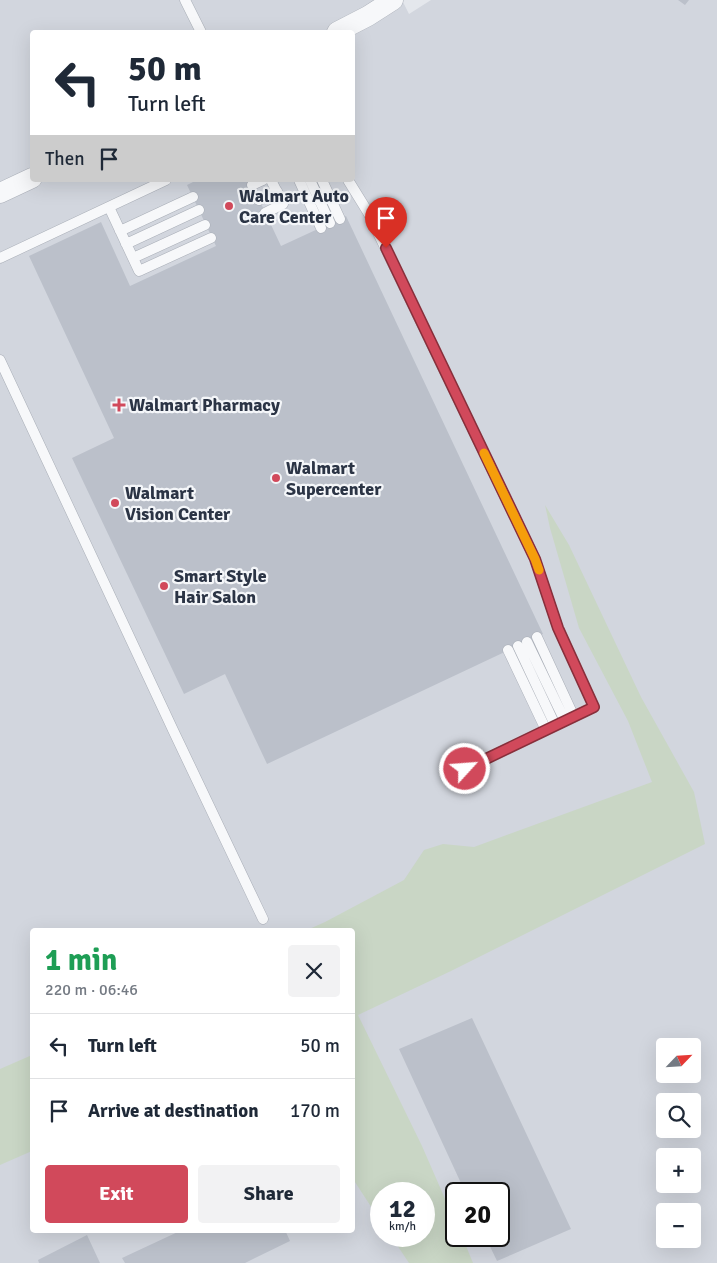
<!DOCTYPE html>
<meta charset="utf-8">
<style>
:root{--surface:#fff;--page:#f2f2f3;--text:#1f2937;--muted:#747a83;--line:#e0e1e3;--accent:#d1495b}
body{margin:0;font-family:Signika,sans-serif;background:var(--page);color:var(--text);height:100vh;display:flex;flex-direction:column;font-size:19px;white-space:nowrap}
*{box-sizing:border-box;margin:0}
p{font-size:16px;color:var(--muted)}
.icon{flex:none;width:28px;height:28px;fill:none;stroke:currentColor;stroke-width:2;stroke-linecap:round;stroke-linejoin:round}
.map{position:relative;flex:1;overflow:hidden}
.details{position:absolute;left:30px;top:928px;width:325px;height:305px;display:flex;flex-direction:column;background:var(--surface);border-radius:5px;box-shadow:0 5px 20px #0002}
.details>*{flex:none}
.hud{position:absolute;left:30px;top:30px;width:325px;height:152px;border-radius:5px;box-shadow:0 5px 20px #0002;background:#fff;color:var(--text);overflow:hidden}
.needle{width:32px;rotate:65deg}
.buttons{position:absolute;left:656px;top:1038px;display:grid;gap:10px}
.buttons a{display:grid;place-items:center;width:45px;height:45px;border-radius:5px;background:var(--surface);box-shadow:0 5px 20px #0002;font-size:25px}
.speed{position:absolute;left:370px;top:1182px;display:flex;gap:10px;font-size:25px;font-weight:700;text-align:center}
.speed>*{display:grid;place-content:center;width:65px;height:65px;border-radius:50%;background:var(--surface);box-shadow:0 5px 20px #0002;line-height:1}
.speed small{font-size:12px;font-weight:400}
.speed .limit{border:2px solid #111;border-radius:8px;background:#fff;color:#111}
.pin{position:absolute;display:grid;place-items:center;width:42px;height:42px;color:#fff;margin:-51px -21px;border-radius:50% 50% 50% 0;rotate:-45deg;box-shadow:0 0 5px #0007}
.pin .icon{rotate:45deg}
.me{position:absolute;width:55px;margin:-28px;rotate:64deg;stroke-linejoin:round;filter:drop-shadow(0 0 4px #0008)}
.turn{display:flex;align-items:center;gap:18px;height:105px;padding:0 15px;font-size:22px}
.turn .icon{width:65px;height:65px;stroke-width:2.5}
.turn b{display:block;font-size:35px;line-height:42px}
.then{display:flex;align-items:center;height:48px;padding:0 15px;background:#0003;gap:10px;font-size:19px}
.round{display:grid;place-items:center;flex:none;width:52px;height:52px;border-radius:5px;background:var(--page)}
.overview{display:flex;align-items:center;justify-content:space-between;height:85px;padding:0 15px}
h1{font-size:30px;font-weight:700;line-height:38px;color:#1e9e55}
.primary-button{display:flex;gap:10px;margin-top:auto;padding:10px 15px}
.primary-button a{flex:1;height:58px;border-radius:5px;background:var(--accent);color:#fff;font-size:20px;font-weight:700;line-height:58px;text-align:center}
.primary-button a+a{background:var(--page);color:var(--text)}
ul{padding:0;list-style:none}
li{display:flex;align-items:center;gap:15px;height:65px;padding:0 15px;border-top:1px solid var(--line)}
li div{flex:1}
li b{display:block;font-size:19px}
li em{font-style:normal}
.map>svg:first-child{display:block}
.built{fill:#d2d6de;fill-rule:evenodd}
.green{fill:#c9d6c5}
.building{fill:#bbc0ca}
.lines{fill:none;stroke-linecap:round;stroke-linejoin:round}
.lane-casing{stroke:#a9aeb7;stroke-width:11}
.street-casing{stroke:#a9aeb7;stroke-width:21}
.lane{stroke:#f7f8fa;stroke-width:10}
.street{stroke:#f7f8fa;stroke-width:20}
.route-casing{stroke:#882f3b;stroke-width:12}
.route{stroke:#d1495b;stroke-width:9}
.slow{stroke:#f59e0b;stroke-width:9}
.poi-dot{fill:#d1495b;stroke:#f4f6f9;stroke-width:2}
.labels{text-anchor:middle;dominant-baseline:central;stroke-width:4.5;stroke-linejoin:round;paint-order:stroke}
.poi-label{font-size:18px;font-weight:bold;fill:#2b3445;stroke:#f4f6f9;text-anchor:start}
</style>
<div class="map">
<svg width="717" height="1263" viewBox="0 0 717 1263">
<rect width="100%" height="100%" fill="#e4e7ec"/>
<path class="built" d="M 0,0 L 402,0 L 409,14 L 431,0 L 717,0 L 717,1263 L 0,1263 ZM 32,32 L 352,32 L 352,180 L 32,180 ZM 32,930 L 352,930 L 352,1230 L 32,1230 ZM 665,1046 L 692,1046 L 692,1074 L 665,1074 ZM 665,1101 L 692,1101 L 692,1129 L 665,1129 ZM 665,1156 L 692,1156 L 692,1184 L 665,1184 ZM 381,1194 L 424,1194 L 424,1236 L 381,1236 ZM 456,1194 L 499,1194 L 499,1236 L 456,1236 ZM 665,1211 L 692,1211 L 692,1239 L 665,1239 Z"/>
<path class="green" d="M 545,505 L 569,545 L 641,697 L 694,792 L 705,844 L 451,971 L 358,1015 L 422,1146 L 456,1224 L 456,1236 L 462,1236 L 473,1263 L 409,1263 L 391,1236 L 424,1236 L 424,1194 L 381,1194 L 381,1222 L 353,1179 L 352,930 L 307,930 L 325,922 L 404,880 L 424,850 L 443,844 L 474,847 L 652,782 L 628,721 L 579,628 L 550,528 Z
M 32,1055 L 32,1151 L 0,1165 L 0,1069 Z"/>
<path class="building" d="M 678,0 L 689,0 L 685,5 Z
M 197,180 L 250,180 L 281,246 L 346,216 L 543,634 L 267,764 L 225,674 L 184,694 L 72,458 L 114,438 L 29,256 L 101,222 L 130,286 L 216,246 L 187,185 Z
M 472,1018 L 571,1229 L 497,1261 L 485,1236 L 499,1236 L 499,1194 L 466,1194 L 399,1049 Z
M 182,1230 L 285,1230 L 290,1241 L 245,1263 L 125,1263 L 122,1258 Z
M 87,1235 L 100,1263 L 39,1263 L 38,1260 Z"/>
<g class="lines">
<defs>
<path id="lane" d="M 185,0 L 201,32
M 299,180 L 321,228
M 310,180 L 330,223
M 322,180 L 340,219
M 348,180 L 369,214 L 535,559 L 558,628 L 594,707 L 465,769
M 252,185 L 263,180
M 259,200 L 277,191
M 109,207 L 139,271 L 211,238
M 265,213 L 283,204 L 271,180
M 120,231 L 193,197
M 126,244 L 199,210
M 0,258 L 166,180
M 133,258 L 205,225
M 0,360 L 173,730 L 263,919
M 537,637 L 574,717
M 527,642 L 565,721
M 518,646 L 555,725
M 508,650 L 546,730"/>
<path id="street" d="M 337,32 L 368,16 L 393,0
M 0,193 L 32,178"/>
</defs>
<use href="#lane" class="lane-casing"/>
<use href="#street" class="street-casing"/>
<use href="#lane" class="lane"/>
<use href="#street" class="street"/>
</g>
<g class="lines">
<defs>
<path id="route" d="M 386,248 L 535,559 L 558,628 L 594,707 L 465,769"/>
</defs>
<use href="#route" class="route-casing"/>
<use href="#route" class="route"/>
<path class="slow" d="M 484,453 L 535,559 L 539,570"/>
</g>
<g class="poi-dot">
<circle cx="229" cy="206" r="5"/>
<path d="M116.5 397.5h5v5h5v5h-5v5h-5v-5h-5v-5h5z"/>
<circle cx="276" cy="478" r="5"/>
<circle cx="115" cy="503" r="5"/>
<circle cx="164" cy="586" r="5"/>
</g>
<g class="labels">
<g class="poi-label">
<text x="239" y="196">Walmart Auto<tspan x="239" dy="21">Care Center</tspan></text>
<text x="129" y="405">Walmart Pharmacy</text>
<text x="286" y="468">Walmart<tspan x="286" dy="21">Supercenter</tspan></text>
<text x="125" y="493">Walmart<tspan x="125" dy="21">Vision Center</tspan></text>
<text x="174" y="576">Smart Style<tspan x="174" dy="21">Hair Salon</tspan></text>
</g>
</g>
</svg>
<div class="buttons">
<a><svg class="needle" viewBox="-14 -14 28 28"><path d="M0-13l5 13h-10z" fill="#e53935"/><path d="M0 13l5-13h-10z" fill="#747a83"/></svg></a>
<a><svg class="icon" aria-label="search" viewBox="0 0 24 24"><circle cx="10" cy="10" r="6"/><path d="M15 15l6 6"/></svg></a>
<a>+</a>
<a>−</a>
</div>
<div class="speed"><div>12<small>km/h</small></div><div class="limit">20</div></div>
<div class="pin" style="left:386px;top:248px;background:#d93025"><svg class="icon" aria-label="arrive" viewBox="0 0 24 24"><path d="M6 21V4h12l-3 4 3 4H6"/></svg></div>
<svg class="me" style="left:465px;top:769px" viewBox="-20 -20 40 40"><circle r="17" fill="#d1495b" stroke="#fff" stroke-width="3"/><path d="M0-11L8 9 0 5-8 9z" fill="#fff"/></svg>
<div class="hud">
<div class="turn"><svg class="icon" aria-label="left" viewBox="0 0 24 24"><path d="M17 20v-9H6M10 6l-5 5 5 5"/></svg><div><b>50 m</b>Turn left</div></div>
<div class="then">Then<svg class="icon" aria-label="arrive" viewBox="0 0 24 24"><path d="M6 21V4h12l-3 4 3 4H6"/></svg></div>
</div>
<section class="details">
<div class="overview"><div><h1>1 min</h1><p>220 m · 06:46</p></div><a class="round"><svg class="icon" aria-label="close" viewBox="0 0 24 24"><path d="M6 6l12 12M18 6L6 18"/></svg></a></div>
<ul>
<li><svg class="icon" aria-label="left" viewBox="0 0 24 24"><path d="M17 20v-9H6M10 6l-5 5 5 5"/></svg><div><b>Turn left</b></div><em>50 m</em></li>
<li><svg class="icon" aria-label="arrive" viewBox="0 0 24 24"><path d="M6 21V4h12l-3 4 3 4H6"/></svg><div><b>Arrive at destination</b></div><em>170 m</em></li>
</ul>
<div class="primary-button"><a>Exit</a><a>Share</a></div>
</section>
</div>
